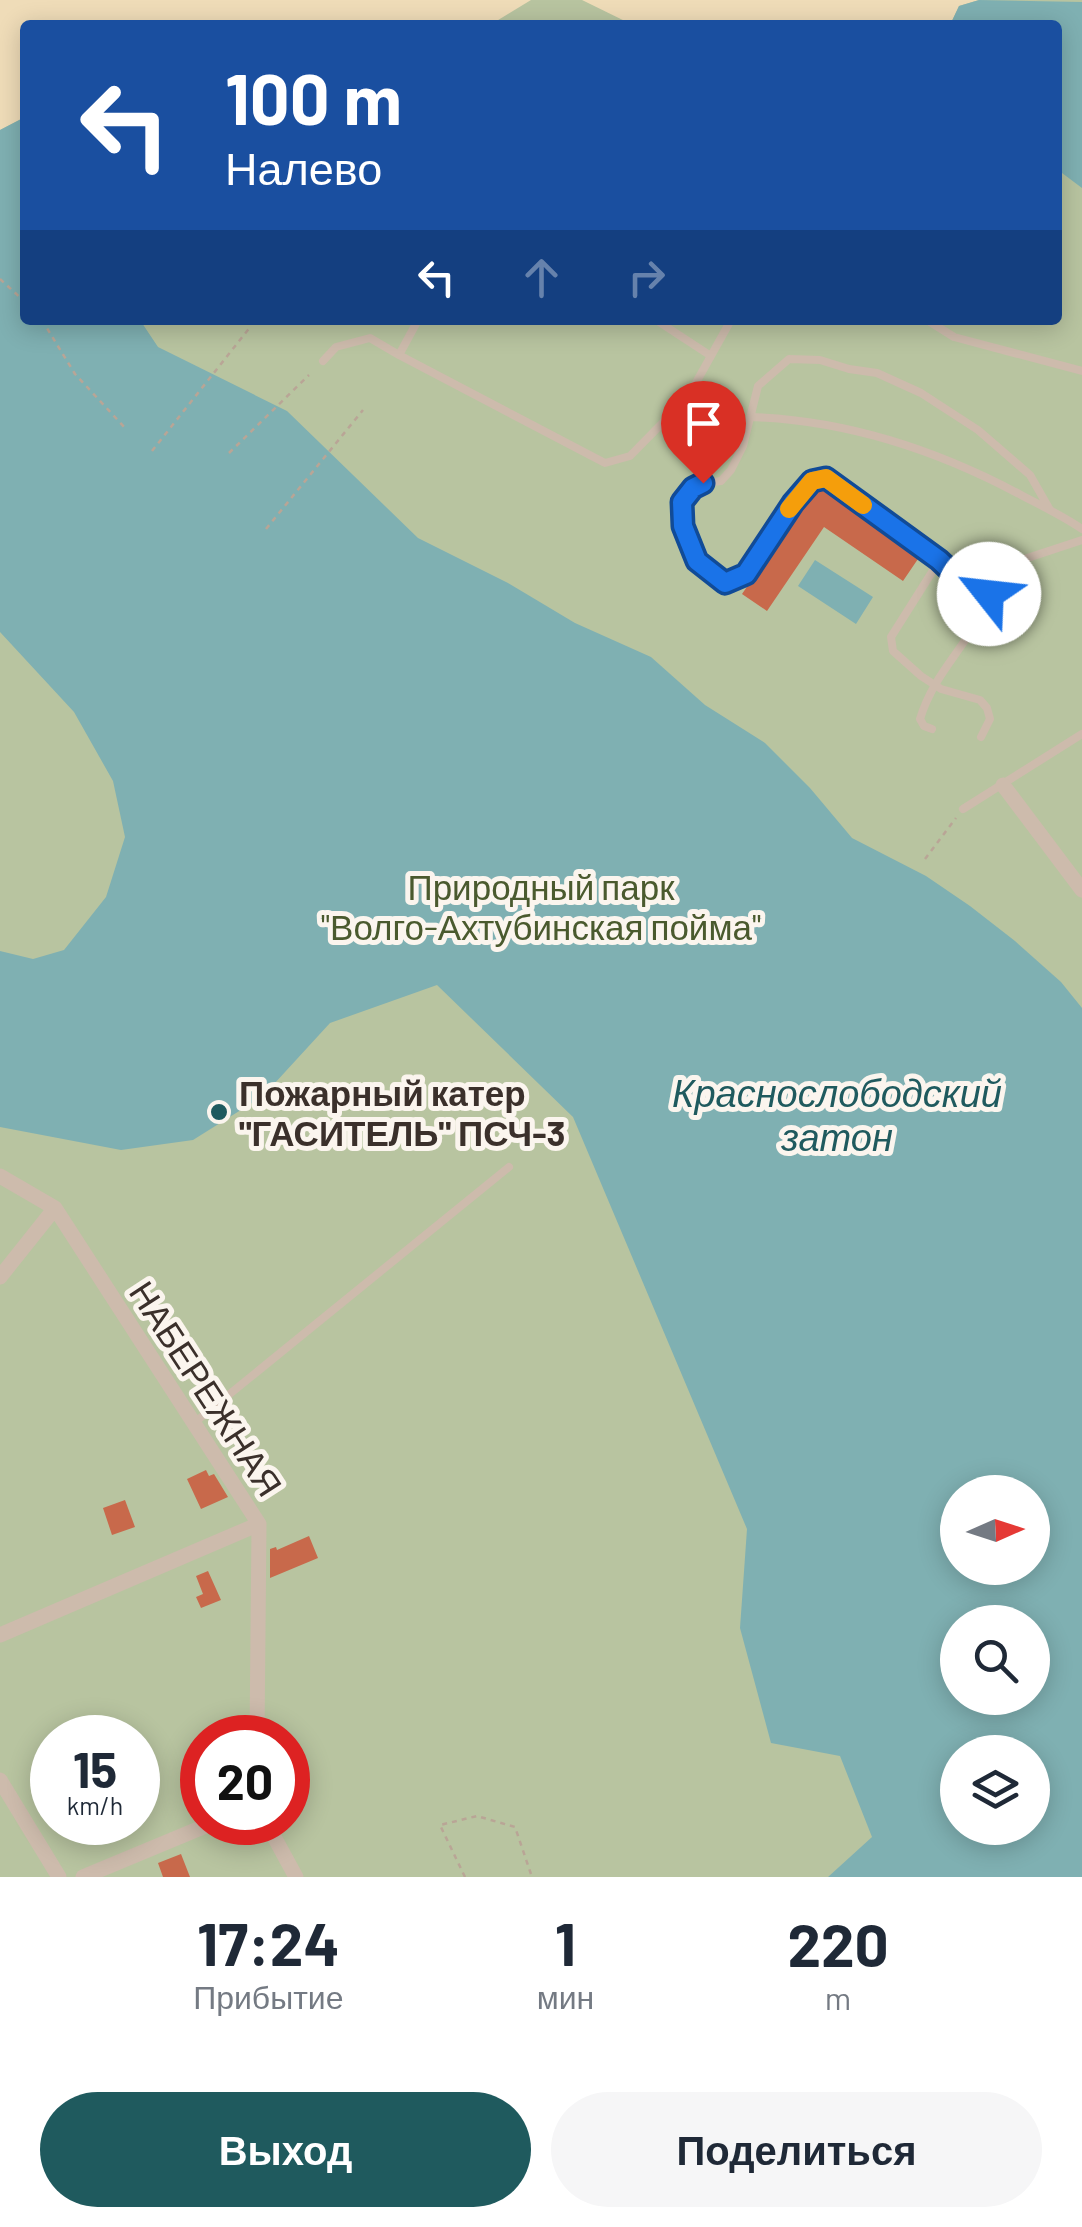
<!DOCTYPE html>
<html lang="ru">
<meta charset="utf-8">
<style>
:root{--surface:#fff;--page:#f6f6f7;--text:#1f2937;--muted:#747a83;--accent:#1f5a5e}
body{margin:0;font-family:Barlow,sans-serif;background:var(--page);color:var(--text);height:100vh;display:flex;flex-direction:column;font-size:38px;white-space:nowrap}
*{box-sizing:border-box;margin:0}
p{font-size:32px;color:var(--muted)}
.icon{flex:none;width:55px;height:55px;fill:none;stroke:currentColor;stroke-width:2;stroke-linecap:round;stroke-linejoin:round}
.map{position:relative;height:1877px;overflow:hidden}
.sheet{display:flex;flex-direction:column;background:var(--surface);flex:1}
.sheet>*{flex:none}
.banner{position:absolute;left:20px;top:20px;width:1042px;height:305px;border-radius:10px;box-shadow:0 5px 25px #0003;background:#1a4fa0;color:#fff;overflow:hidden}
.needle{width:65px;rotate:87deg}
.buttons{position:absolute;left:940px;top:1475px;display:grid;gap:20px}
.buttons a{display:grid;place-items:center;width:110px;height:110px;border-radius:50%;background:var(--surface);box-shadow:0 5px 25px #0003;font-size:50px}
.speed{position:absolute;left:30px;top:1715px;display:flex;gap:20px;font-size:50px;font-weight:700;text-align:center}
.speed>*{display:grid;place-content:center;width:130px;height:130px;border-radius:50%;background:var(--surface);box-shadow:0 5px 25px #0003;line-height:1}
.speed small{font-size:25px;font-weight:400}
.speed .limit{border:15px solid #d22;background:#fff;color:#111}
.pin{position:absolute;display:grid;place-items:center;width:85px;height:85px;color:#fff;margin:-102px -42px;border-radius:50% 50% 50% 0;rotate:-45deg;box-shadow:0 0 10px #0007}
.pin .icon{rotate:45deg}
.me{position:absolute;width:110px;margin:-55px;rotate:299deg;stroke-linejoin:round;filter:drop-shadow(0 0 8px #0008)}
.turn{display:flex;align-items:center;gap:35px;height:210px;padding:0 40px;font-size:45px}
.turn .icon{width:130px;height:130px;stroke-width:2.5}
.turn b{display:block;font-size:70px;line-height:85px}
.lanes{display:flex;align-items:center;height:95px;padding:0 40px;background:#0003;justify-content:center;gap:50px;direction:ltr}
.lanes .off{opacity:.35}
.eta{display:flex;justify-content:space-evenly;align-items:center;height:170px;text-align:center}
.eta b{font-size:60px;font-weight:700;line-height:70px}
.primary-button{display:flex;gap:20px;margin-top:auto;padding:20px 40px}
.primary-button a{flex:1;height:115px;border-radius:60px;background:var(--accent);color:#fff;font-size:40px;font-weight:700;line-height:115px;text-align:center}
.primary-button a+a{background:var(--page);color:var(--text)}
.map>svg:first-child{display:block}
.green{fill:#b8c4a0;fill-rule:evenodd}
.sand{fill:#efdcb8}
.water{fill:#7fb0b2;fill-rule:evenodd}
.building{fill:#c8694b}
.lines{fill:none;stroke-linecap:round;stroke-linejoin:round}
.path{stroke:#b9a596;stroke-width:2.5;stroke-dasharray:5 5;stroke-linecap:butt}
.lane{stroke:#cdbbac;stroke-width:8}
.street{stroke:#cdbbac;stroke-width:15}
.route-casing{stroke:#114b97;stroke-width:25}
.route{stroke:#1a73e8;stroke-width:18}
.slow{stroke:#f59e0b;stroke-width:18}
.poi-dot{fill:#1f5a5e;stroke:#fbf5ee;stroke-width:4}
.labels{text-anchor:middle;dominant-baseline:central;stroke-width:10;stroke-linejoin:round;paint-order:stroke}
.park-label{font-size:35px;fill:#4a5a2e;stroke:#fbf5ee}
.poi-label{font-size:35px;font-weight:bold;fill:#3b302b;stroke:#fbf5ee;text-anchor:start}
.street-label{font-size:35px;fill:#3b302b;stroke:#fbf5ee}
.water-label{font-size:38px;font-style:italic;fill:#1f5a5e;stroke:#fbf5ee}
</style>
<div class="map">
<svg width="1082" height="1877" viewBox="0 0 1082 1877">
<rect width="100%" height="100%" fill="#f4ebe1"/>
<path class="green" d="M 0,0 L 1082,0 L 1082,1877 L 0,1877 ZM 25,25 L 1058,25 L 1058,320 L 25,320 ZM 958,1492 L 1032,1492 L 1032,1568 L 958,1568 ZM 958,1622 L 1032,1622 L 1032,1698 L 958,1698 ZM 52,1738 L 138,1738 L 138,1822 L 52,1822 ZM 202,1738 L 288,1738 L 288,1822 L 202,1822 ZM 958,1752 L 1032,1752 L 1032,1828 L 958,1828 Z"/>
<path class="sand" d="M 0,0 L 531,0 L 490,25 L 25,25 L 25,117 L 0,130 Z
M 582,0 L 979,0 L 959,6 L 950,25 L 633,25 Z"/>
<path class="water" d="M 979,0 L 1082,2 L 1082,188 L 1058,170 L 1058,25 L 950,25 L 959,6 Z
M 25,117 L 25,320 L 140,320 L 158,347 L 287,411 L 418,538 L 508,583 L 575,623 L 651,657 L 705,705 L 765,743 L 810,788 L 852,838 L 926,876 L 970,906 L 1015,941 L 1061,982 L 1082,1008 L 1082,1877 L 828,1877 L 872,1837 L 840,1756 L 771,1743 L 740,1628 L 747,1529 L 573,1117 L 437,985 L 330,1023 L 263,1096 L 193,1140 L 121,1150 L 0,1127 L 0,951 L 33,959 L 64,950 L 106,897 L 125,837 L 113,781 L 74,712 L 0,632 L 0,130 ZM 958,1492 L 1032,1492 L 1032,1568 L 958,1568 ZM 958,1622 L 1032,1622 L 1032,1698 L 958,1698 ZM 958,1752 L 1032,1752 L 1032,1828 L 958,1828 Z
M 815,560 L 873,597 L 856,624 L 798,586 Z"/>
<path class="building" d="M 824,486 L 920,556 L 903,581 L 824,527 L 767,611 L 742,594 L 809,496 L 816,488 Z
M 206,1470 L 209,1476 L 214,1474 L 228,1497 L 201,1509 L 187,1479 Z
M 125,1500 L 135,1527 L 112,1535 L 103,1508 Z
M 309,1536 L 318,1558 L 270,1578 L 270,1549 L 276,1547 L 277,1550 Z
M 208,1571 L 221,1600 L 201,1608 L 196,1597 L 203,1594 L 196,1576 Z
M 181,1854 L 190,1877 L 163,1877 L 158,1863 Z"/>
<g class="lines">
<path class="path" d="M 0,279 L 25,302
M 42,320 L 75,374 L 126,429
M 152,451 L 251,326
M 229,453 L 309,375
M 266,529 L 363,410
M 925,859 L 956,818
M 465,1877 L 440,1825 L 477,1816 L 515,1827 L 532,1877"/>
<path class="lane" d="M 656,320 L 711,356
M 927,320 L 954,337 L 1082,371
M 399,355 L 605,463 L 630,456 L 688,397 L 731,320
M 323,361 L 336,347 L 370,338 L 399,355 L 418,320
M 750,417 C 847,420 937,450 1021,495 C 1042,506 1063,516 1082,529
M 939,561 C 959,579 963,585 991,585
M 932,729 L 924,726 L 920,719 C 932,680 955,658 975,625 C 986,606 989,585 1000,567 L 1082,540
M 981,737 L 990,719 L 987,708 L 980,700 L 941,689 L 921,676 L 893,651 L 891,637 L 939,561 L 826,478 L 812,481 L 793,503 L 746,574 L 725,583 C 717,577 707,571 700,563 C 695,558 692,549 689,542 C 675,507 680,485 721,481 L 731,470 L 743,446 L 758,386 L 789,359 L 820,360 L 849,369 L 877,373 L 921,393 L 978,430 L 1030,475 L 1050,510
M 963,809 L 1082,734
M 194,1423 L 509,1167"/>
<path class="street" d="M 1003,785 L 1082,890
M 0,1176 L 55,1208 L 259,1524 L 257,1738
M 0,1277 L 55,1208
M 0,1635 L 259,1524
M 0,1780 L 59,1877
M 266,1822 L 296,1877
M 83,1877 L 215,1822"/>
</g>
<g class="lines">
<defs>
<path id="route" d="M 703,483 L 693,488 L 682,502 L 683,526 L 697,561 L 725,583 L 746,574 L 793,503 L 812,481 L 826,478 L 939,560 L 962,582 L 975,585 L 991,585 L 989,594"/>
</defs>
<use href="#route" class="route-casing"/>
<use href="#route" class="route"/>
<path class="slow" d="M 789,509 L 812,481 L 826,478 L 863,505"/>
</g>
<circle class="poi-dot" cx="219" cy="1112" r="10"/>
<g class="labels">
<g class="park-label">
<text x="541" y="886">Природный парк<tspan x="541" dy="40">"Волго-Ахтубинская пойма"</tspan></text>
</g>
<g class="poi-label">
<text x="239" y="1092">Пожарный катер<tspan x="239" dy="40">"ГАСИТЕЛЬ" ПСЧ-3</tspan></text>
</g>
<g class="street-label">
<text transform="translate(207 1388) rotate(57)">НАБЕРЕЖНАЯ</text>
</g>
<g class="water-label">
<text x="837" y="1092">Краснослободский<tspan x="837" dy="44">затон</tspan></text>
</g>
</g>
</svg>
<div class="buttons">
<a><svg class="needle" viewBox="-14 -14 28 28"><path d="M0-13l5 13h-10z" fill="#e53935"/><path d="M0 13l5-13h-10z" fill="#747a83"/></svg></a>
<a><svg class="icon" aria-label="search" viewBox="0 0 24 24"><circle cx="10" cy="10" r="6"/><path d="M15 15l6 6"/></svg></a>
<a><svg class="icon" aria-label="layers" viewBox="0 0 24 24"><path d="M12 4l9 5-9 5-9-5zM3 14l9 5 9-5"/></svg></a>
</div>
<div class="speed"><div>15<small>km/h</small></div><div class="limit">20</div></div>
<div class="pin" style="left:703px;top:483px;background:#d93025"><svg class="icon" aria-label="arrive" viewBox="0 0 24 24"><path d="M6 21V4h12l-3 4 3 4H6"/></svg></div>
<svg class="me" style="left:989px;top:594px" viewBox="-20 -20 40 40"><circle r="19" fill="#fff"/><path d="M0-13L10 11 0 6-10 11z" fill="#1a73e8"/></svg>
<div class="banner">
<div class="turn"><svg class="icon" aria-label="left" viewBox="0 0 24 24"><path d="M17 20v-9H6M10 6l-5 5 5 5"/></svg><div><b>100 m</b>Налево</div></div>
<div class="lanes"><svg class="icon" aria-label="left" viewBox="0 0 24 24"><path d="M17 20v-9H6M10 6l-5 5 5 5"/></svg><svg class="icon off" aria-label="ahead" viewBox="0 0 24 24"><path d="M12 20V5M6 11l6-6 6 6"/></svg><svg class="icon off" aria-label="right" viewBox="0 0 24 24"><path d="M7 20v-9h11M14 6l5 5-5 5"/></svg></div>
</div>
</div>
<section class="sheet">
<div class="eta">
<div><b>17:24</b><p>Прибытие</p></div>
<div><b>1</b><p>мин</p></div>
<div><b>220</b><p>m</p></div>
</div>
<div class="primary-button"><a>Выход</a><a>Поделиться</a></div>
</section>
